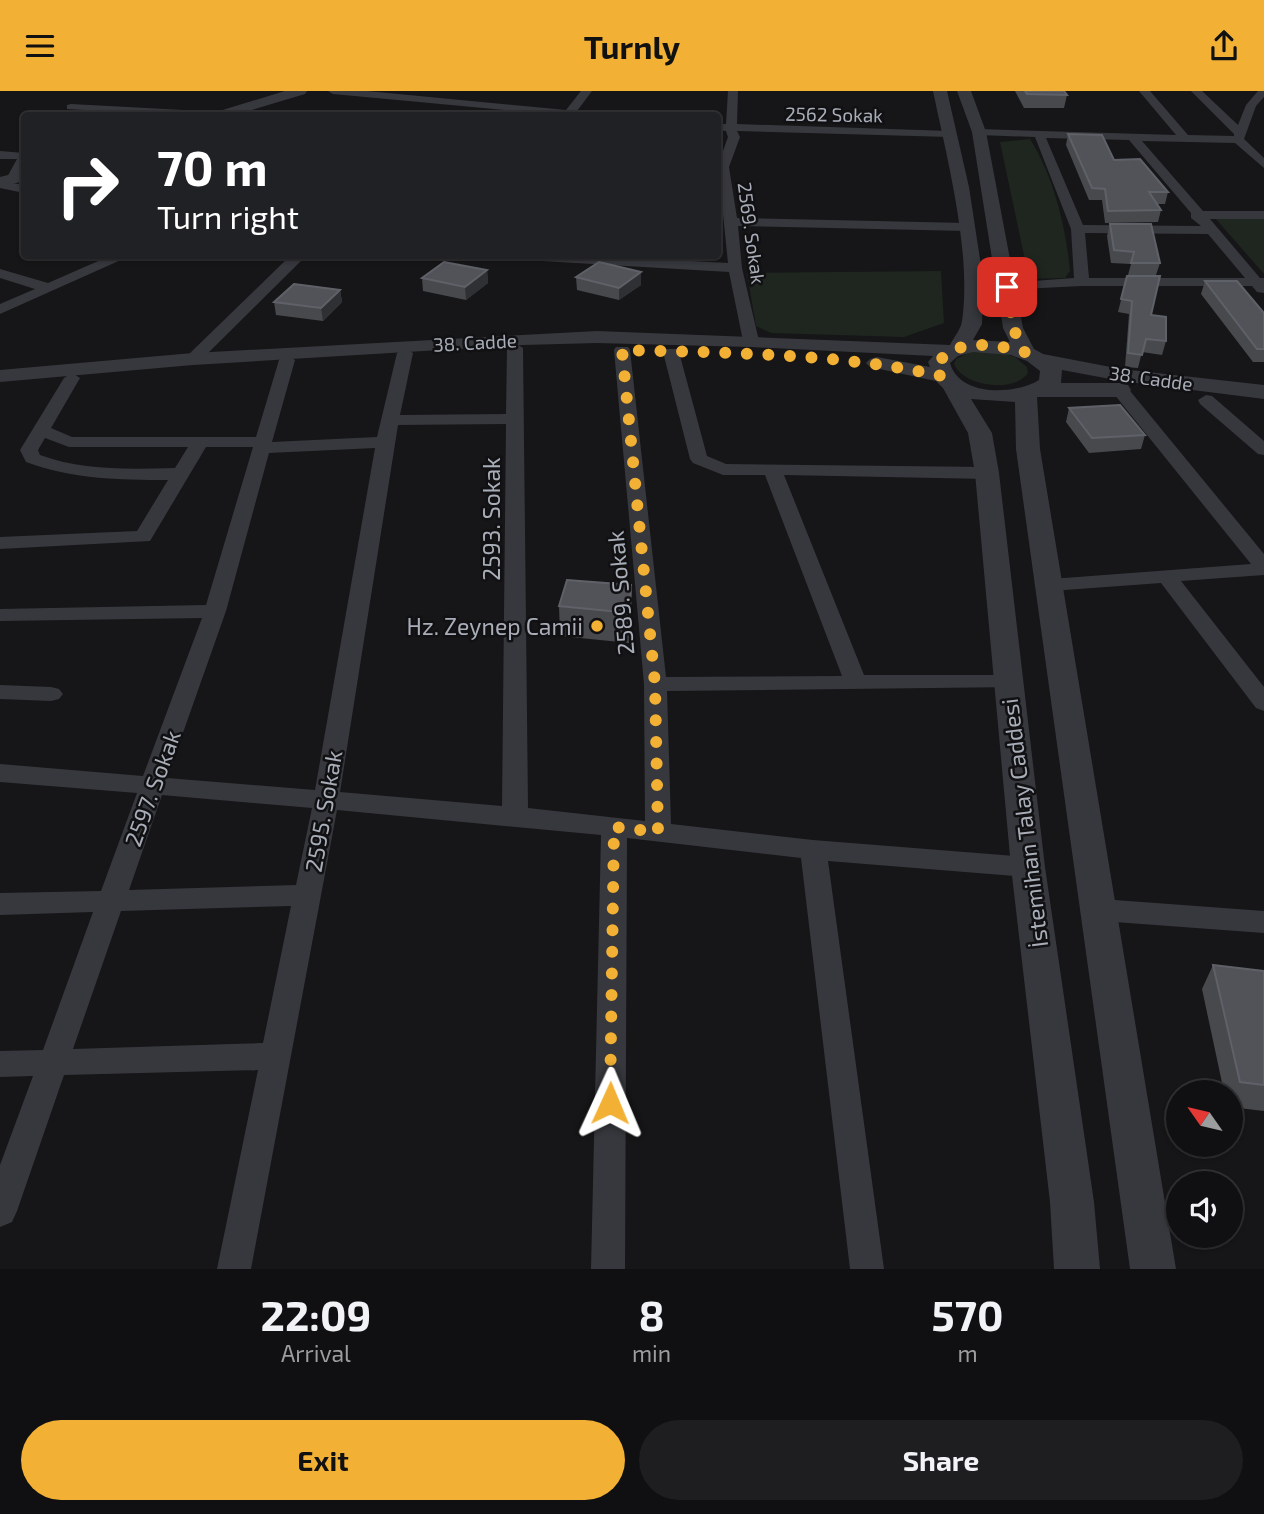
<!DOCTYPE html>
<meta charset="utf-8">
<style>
:root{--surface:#101012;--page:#1e1e20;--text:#f1f3f6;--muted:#9c9d9f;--line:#303032;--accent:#f2b134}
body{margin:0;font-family:"Exo 2",sans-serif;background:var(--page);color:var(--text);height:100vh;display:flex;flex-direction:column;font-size:26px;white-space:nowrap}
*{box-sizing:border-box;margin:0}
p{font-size:23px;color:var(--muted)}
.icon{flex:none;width:38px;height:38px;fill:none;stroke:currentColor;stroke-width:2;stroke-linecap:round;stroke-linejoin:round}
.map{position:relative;height:1178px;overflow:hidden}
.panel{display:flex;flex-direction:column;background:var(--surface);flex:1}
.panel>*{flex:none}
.guide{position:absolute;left:21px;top:21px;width:700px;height:147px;border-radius:7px;box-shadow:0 2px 5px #0004,0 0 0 2px var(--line);background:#202124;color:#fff;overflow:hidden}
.needle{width:46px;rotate:304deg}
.controls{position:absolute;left:1166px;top:989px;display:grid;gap:14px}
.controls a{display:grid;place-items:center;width:77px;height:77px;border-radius:50%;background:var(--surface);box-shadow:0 2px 5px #0004,0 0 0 2px var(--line);font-size:35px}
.pin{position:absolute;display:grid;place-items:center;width:60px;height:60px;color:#fff;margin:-30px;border-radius:14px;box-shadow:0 4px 10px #0006}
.me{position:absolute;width:77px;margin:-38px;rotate:1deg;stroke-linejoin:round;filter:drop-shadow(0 0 5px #0008)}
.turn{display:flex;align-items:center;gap:24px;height:147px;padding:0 21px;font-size:32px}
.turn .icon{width:91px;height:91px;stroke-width:2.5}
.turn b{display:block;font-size:49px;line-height:60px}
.eta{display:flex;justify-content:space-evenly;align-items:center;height:119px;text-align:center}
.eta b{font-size:42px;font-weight:700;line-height:49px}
.cta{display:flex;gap:14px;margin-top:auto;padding:14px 21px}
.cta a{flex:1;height:80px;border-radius:42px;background:var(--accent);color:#111;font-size:28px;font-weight:700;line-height:80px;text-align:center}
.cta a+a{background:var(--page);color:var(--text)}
header{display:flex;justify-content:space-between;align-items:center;height:91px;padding:0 21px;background:var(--accent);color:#111;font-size:32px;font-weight:700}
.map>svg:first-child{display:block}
.green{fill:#1e261f}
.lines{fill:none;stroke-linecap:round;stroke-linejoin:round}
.minor{fill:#37383d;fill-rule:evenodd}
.tertiary{fill:#37383d;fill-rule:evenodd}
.wall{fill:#47494d}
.shaded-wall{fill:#2f3033}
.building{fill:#525359;stroke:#5f6168;stroke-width:2}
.route{stroke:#f2b134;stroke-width:12;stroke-dasharray:0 21.6}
.poi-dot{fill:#f2b134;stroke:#111113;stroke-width:2.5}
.labels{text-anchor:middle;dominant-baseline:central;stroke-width:5;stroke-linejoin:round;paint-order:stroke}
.far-street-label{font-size:19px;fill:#a8adb8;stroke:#111113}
.street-label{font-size:23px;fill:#a8adb8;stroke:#111113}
.poi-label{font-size:23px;fill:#a8adb8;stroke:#111113;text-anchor:end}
</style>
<header><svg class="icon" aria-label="menu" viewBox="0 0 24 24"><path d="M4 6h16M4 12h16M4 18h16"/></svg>Turnly<svg class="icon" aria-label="share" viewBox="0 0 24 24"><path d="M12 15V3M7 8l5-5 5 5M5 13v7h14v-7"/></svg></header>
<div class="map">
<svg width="1264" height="1178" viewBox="0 0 1264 1178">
<rect width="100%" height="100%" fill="#161618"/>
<path class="green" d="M 1030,48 C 1054,86 1066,136 1070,180 L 1065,187 L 1029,188 L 1000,51 Z
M 1215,127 L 1264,127 L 1264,183 Z
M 941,180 L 944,232 L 904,246 L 771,242 L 756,235 L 747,182 Z
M 981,260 L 1005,263 L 1015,266 L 1027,276 L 1028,282 C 1015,302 963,296 954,273 L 956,268 L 971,261 Z"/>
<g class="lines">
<path class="minor" d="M 328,0 L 367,0 L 566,19 L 581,0 L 592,0 L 577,20 L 593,24 L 557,24 L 333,3 Z
M 728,0 L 738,0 L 737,33 L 950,40 L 956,43 L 950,46 L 737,40 L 740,46 L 729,76 L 737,127 L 966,132 L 973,136 L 966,140 L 738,135 L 742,177 L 759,250 L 751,255 L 743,250 L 729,181 L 493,167 L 491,164 L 584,164 L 728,172 L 718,74 L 728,46 L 726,40 L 718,39 L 718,33 L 726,33 Z
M 1139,0 L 1150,0 L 1188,44 L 1234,45 L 1234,43 L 1191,0 L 1202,0 L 1238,34 L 1246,14 L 1258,0 L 1264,0 L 1264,6 L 1256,15 L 1244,48 L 1264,67 L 1264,77 L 1235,52 L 1142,50 L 1203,120 L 1264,120 L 1264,128 L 1210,128 L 1260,187 L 1264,187 L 1264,202 L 1257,201 L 1252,195 L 1082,195 L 1002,199 L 1000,196 L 1007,192 L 1074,187 L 1071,138 L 1035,46 L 979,44 L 973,41 L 979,38 L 1176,44 ZM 1046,47 L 1129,49 L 1191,122 L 1191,127 L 1201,135 L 1083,134 ZM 1085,142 L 1208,143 L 1245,187 L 1089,187 Z
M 71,13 L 221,21 L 227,24 L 168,24 L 67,18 L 67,14 Z
M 0,60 L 24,62 L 24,77 L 16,91 L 12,92 L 24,94 L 24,102 L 0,97 L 0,89 L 12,92 L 6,88 L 17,68 L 0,68 Z
M 112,164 L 132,164 L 0,223 L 0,213 L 35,198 L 0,187 L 0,178 L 48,192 Z
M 291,164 L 307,164 L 199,271 L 187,271 L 185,268 L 187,265 Z
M 515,252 L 523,257 L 528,717 L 645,730 L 644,593 L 614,259 L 616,256 L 628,256 L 630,259 L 666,586 L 842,585 L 765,384 L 723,384 L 693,372 L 690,368 L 663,261 L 665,258 L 677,258 L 679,261 L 707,365 L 726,373 L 987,376 L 996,382 L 987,388 L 784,384 L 864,584 L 1008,584 L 1016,586 L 1019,591 L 1016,596 L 667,600 L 671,733 L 813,749 L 1028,766 L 1037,769 L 1041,776 L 1037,783 L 1028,786 L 828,770 L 884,1178 L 850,1178 L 801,767 L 627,747 L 625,1178 L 591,1178 L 601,744 L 337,719 L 251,1178 L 217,1178 L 258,979 L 64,984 L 17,1120 L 12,1131 L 0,1136 L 0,1074 L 33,985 L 0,986 L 0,960 L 43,959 L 93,821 L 0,824 L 0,802 L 101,800 L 137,702 L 0,691 L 0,673 L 143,685 L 202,527 L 0,530 L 0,518 L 206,514 L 253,356 L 206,356 L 150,450 L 0,458 L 0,446 L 137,440 L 168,389 C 119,389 72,388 26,371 L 20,359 L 64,287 L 72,282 L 80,287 L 51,337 L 72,346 L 256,346 L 279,269 L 287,264 L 295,269 L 272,351 L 377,346 L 397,262 L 405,257 L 413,262 L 400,324 L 506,323 L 507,257 ZM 506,333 L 502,715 L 340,701 L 398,334 ZM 45,347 L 69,356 L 188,356 L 175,377 C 129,378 83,380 40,364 L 38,359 ZM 375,357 L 315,699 L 167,687 L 226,520 L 269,362 ZM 162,704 L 312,717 L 296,794 L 129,799 ZM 291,815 L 263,952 L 73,958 L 121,820 Z
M 1120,294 L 1126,295 L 1264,463 L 1264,484 L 1181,490 L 1264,596 L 1264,620 L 1256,617 L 1161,492 L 1051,500 L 1044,498 L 1041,494 L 1044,490 L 1051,488 L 1251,473 L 1114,303 L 1112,299 L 1114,295 Z
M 1206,304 L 1212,305 L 1264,350 L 1264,364 L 1258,363 L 1200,313 L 1198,309 Z
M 0,594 L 51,596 L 59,598 L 63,603 L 59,608 L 51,610 L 0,608 Z
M 1101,808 L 1264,820 L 1264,842 L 1101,830 L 1091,827 L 1087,819 L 1091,811 Z"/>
<path class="tertiary" d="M 285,0 L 307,0 L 305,3 L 235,24 L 214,24 L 216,21 Z
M 933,0 L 947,0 L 969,96 L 983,188 L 982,233 L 973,249 L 1010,251 L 1003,237 L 972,41 L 957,0 L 971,0 L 986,41 L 1023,237 L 1034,258 L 1043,263 L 1121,278 L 1264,294 L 1264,308 L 1121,290 L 1062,279 L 1061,292 L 1120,292 L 1128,294 L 1131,299 L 1128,304 L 1120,306 L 1037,306 L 1040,358 L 1176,1178 L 1130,1178 L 1016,358 L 1015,311 L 971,308 L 992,342 L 999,382 L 1045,776 L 1094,1111 L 1100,1178 L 1054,1178 L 1050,1111 L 1011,776 L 975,382 L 968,342 L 943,297 L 936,290 L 870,276 L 866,272 L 870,268 L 877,266 L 930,276 L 928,271 L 933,265 L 751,256 L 597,252 L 523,254 L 193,274 L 0,291 L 0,279 L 193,262 L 597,240 L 950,254 C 954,246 961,238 962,230 C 972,163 947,67 933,0 ZM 973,261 L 1011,264 L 1027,270 L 1040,280 L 1039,289 C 1015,304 959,306 950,272 L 958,265 Z
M 24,80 L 24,90 L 0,96 L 0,86 Z"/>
</g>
<path class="wall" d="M 1015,0 L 1064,0 L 1067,4 L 1064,17 L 1024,17 Z
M 1068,43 L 1168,101 L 1165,113 L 1157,113 L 1161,119 L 1158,131 L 1105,132 L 1102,109 L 1089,109 L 1066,54 Z
M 1110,133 L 1160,172 L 1156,184 L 1128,184 L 1131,173 L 1111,172 L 1107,145 Z
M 487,179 L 488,192 L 466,209 L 423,200 L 422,187 Z
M 641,181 L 641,194 L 619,209 L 577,199 L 576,186 Z
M 1127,185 L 1166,250 L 1162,264 L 1142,261 L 1138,277 L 1125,276 L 1129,223 L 1118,221 Z
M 1205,190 L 1264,222 L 1264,271 L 1253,271 L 1201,203 Z
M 340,199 L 342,211 L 323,230 L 276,224 L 274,211 Z
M 1069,317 L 1145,344 L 1141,358 L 1089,362 L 1066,331 Z
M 631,494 L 631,525 L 630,552 L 560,545 L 559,515 Z
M 1213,874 L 1264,880 L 1264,1020 L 1230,1016 L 1230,1001 L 1224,1001 L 1202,898 Z"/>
<path class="shaded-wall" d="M 487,179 L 488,192 L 466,209 L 465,196 Z
M 641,181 L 641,194 L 619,209 L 619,197 Z
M 340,199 L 342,211 L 323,230 L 321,217 Z
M 631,494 L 631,525 L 630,552 L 630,522 Z"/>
<path class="building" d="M 1025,0 L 1064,0 L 1067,4 L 1027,3 Z
M 1068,43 L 1102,44 L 1114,69 L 1140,68 L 1168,101 L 1149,101 L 1161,119 L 1108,120 L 1105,98 L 1092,97 Z
M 1110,133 L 1151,133 L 1160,172 L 1131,172 L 1134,161 L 1114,159 Z
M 444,171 L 487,179 L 465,196 L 422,187 Z
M 599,171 L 641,181 L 619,197 L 576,186 Z
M 1127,185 L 1160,185 L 1151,224 L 1166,226 L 1166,250 L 1146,248 L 1142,264 L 1128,262 L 1132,210 L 1121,208 Z
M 1205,190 L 1237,190 L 1264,222 L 1264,258 L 1257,258 Z
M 294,193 L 340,199 L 321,217 L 274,211 Z
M 1120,314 L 1145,344 L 1092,347 L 1069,317 Z
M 567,489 L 631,494 L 630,522 L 559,515 Z
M 1213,874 L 1264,880 L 1264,994 L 1240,991 Z"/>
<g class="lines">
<path class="route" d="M 610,1012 L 614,736 L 658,741 L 655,593 L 622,259 C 730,262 837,262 942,285 L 939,271 C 957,246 999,254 1025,261 L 1013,237 L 1007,196"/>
</g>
<circle class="poi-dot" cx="597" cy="535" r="7"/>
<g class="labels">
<g class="far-street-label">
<text transform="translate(834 23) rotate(1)">2562 Sokak</text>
<text transform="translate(752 142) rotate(82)">2569. Sokak</text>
<text transform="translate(475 251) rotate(-3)">38. Cadde</text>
<text transform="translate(1151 287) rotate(8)">38. Cadde</text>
</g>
<g class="street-label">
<text transform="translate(491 428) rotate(-90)">2593. Sokak</text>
<text transform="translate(620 502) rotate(-95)">2589. Sokak</text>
<text transform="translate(152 697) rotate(-70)">2597. Sokak</text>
<text transform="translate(323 720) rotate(-80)">2595. Sokak</text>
<text transform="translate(1024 732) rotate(-97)">İstemihan Talay Caddesi</text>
</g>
<g class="poi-label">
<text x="583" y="535">Hz. Zeynep Camii</text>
</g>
</g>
</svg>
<div class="controls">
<a><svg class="needle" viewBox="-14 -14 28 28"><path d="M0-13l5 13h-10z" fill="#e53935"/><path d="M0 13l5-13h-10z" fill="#9c9d9f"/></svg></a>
<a><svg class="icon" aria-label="sound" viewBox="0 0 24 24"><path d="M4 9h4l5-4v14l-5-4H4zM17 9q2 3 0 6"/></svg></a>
</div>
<div class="pin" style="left:1007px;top:196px;background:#d93025"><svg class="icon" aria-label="arrive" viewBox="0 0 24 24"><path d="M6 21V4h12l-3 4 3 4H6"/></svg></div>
<svg class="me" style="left:610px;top:1012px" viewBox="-20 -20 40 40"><path d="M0-17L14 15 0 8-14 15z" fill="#f2b134" stroke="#fff" stroke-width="4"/></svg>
<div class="guide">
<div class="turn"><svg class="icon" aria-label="right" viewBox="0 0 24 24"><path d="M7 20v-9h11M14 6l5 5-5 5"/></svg><div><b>70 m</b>Turn right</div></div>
</div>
</div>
<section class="panel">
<div class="eta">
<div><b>22:09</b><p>Arrival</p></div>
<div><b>8</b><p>min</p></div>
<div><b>570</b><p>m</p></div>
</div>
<div class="cta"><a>Exit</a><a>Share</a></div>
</section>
